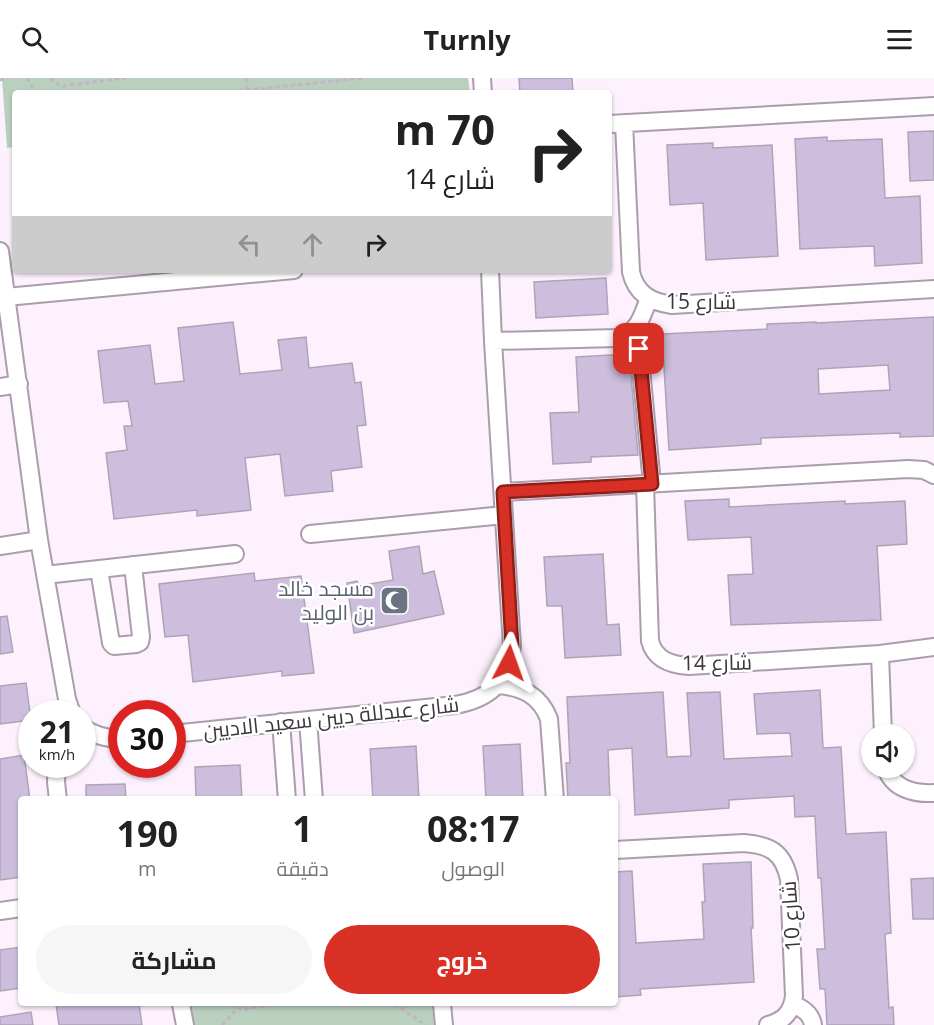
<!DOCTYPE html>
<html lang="ar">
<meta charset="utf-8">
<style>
:root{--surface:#fff;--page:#f6f6f6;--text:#222;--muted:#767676;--accent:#d93025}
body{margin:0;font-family:"Open Sans",Cairo,sans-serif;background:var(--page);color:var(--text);direction:rtl;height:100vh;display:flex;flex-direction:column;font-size:22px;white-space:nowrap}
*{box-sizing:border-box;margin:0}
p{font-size:20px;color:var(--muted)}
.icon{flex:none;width:33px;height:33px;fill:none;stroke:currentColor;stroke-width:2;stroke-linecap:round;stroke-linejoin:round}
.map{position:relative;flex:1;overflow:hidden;direction:ltr}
.details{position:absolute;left:18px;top:718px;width:600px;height:210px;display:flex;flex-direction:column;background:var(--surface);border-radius:6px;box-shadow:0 2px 4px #0004;direction:rtl}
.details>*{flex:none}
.hud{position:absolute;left:12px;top:12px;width:600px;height:183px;border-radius:6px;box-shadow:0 2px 4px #0004;direction:rtl;background:#fff;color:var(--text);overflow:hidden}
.fabs{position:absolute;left:861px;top:646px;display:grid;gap:12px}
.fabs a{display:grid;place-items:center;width:54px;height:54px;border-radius:50%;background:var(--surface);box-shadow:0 2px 4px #0004;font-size:30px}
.speed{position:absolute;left:18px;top:622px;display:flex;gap:12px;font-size:30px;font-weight:700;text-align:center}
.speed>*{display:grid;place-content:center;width:78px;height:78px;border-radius:50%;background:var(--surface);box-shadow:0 2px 4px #0004;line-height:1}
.speed small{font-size:15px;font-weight:400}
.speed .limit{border:9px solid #d22;background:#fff;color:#111}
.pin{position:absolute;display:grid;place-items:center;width:51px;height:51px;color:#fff;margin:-26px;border-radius:12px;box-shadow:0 3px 9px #0006}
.me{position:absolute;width:66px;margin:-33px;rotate:4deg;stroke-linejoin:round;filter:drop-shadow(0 0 4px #0008)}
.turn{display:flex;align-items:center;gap:21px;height:126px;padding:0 18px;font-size:27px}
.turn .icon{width:78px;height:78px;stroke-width:2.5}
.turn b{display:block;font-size:42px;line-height:51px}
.lanes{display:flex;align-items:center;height:57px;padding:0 18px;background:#0003;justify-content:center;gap:30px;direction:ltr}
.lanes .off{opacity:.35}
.eta{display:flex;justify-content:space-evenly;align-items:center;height:102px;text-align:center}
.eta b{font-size:36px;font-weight:700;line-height:42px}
.cta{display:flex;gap:12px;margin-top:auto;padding:12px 18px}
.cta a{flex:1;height:69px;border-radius:36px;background:var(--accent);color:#fff;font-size:24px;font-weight:700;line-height:69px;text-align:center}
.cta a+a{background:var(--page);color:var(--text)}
header{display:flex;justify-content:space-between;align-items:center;height:78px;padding:0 18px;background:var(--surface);font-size:27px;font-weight:700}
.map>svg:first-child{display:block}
.green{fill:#bad0bf}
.building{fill:#ccbedc;stroke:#ada5b7;stroke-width:1.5;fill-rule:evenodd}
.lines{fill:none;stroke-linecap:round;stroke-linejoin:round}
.minor-casing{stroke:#ab9dad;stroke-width:20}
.path{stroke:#c1b7c2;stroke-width:3;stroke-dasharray:4.5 3;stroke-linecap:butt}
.minor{stroke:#fff;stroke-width:16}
.route-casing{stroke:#8d1f18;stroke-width:15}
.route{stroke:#d93025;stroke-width:10}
.labels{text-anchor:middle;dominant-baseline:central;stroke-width:5;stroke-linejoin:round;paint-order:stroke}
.street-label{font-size:21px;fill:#3d373d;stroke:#fff}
.worship-label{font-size:21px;fill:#5b616d;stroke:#fff;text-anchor:end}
</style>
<header><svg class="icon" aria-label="menu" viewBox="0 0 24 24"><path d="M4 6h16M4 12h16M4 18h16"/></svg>Turnly<svg class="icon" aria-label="search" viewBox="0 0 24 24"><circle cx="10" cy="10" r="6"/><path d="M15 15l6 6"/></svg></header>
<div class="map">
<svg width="934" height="947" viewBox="0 0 934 947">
<rect width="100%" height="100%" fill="#fdf1fe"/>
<path class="green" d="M 2,0 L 468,0 L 470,15 L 15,15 L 15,69 L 7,70 Z
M 187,926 L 438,926 L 440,947 L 190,947 Z"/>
<path class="building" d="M 519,0 L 572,0 L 573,15 L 520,15 Z
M 934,53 L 934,102 L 910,103 L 908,54 Z
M 827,59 L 827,63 L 882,61 L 885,120 L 920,118 L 922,185 L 875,188 L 874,168 L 800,171 L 795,61 Z
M 713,65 L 713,70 L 772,67 L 778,178 L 706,182 L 703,125 L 670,127 L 667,67 Z
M 606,200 L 608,236 L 536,240 L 534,204 Z
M 934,239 L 934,358 L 900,359 L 900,355 L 761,360 L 761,366 L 669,372 L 662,256 L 767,251 L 767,246 L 816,244 L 816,245 ZM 888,287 L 890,312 L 819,316 L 818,291 Z
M 233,244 L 240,296 L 282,292 L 278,262 L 306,259 L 309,290 L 352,285 L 355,305 L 361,304 L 366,347 L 357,348 L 362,389 L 331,393 L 333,413 L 285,418 L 280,376 L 245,380 L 251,432 L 197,438 L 197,432 L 114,441 L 106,375 L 127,372 L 124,348 L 132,348 L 128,323 L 104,325 L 98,273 L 150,267 L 155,306 L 184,303 L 178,250 Z
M 629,276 L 638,377 L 591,379 L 591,384 L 553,386 L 550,335 L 579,334 L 576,279 Z
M 729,421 L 729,429 L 845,423 L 845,426 L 905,423 L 907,466 L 877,468 L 881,542 L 731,547 L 728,497 L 753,496 L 751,459 L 688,462 L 685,423 Z
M 419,468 L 423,496 L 434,493 L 444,536 L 354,555 L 347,505 L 357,503 L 359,508 L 393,502 L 389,473 Z
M 603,476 L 607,547 L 619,546 L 621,577 L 565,580 L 562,528 L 547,528 L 544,479 Z
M 254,495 L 255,503 L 301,498 L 314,595 L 282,598 L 282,593 L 193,604 L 188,557 L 165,559 L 159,506 Z
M 7,538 L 13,574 L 0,576 L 0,539 Z
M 26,605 L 31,642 L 0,646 L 0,608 Z
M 820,612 L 823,670 L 841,669 L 846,756 L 886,754 L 891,855 L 885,856 L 889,930 L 893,929 L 894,947 L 827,947 L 825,911 L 820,911 L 817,871 L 825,871 L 821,800 L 818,800 L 815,738 L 795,739 L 794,718 L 729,722 L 729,730 L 635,737 L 632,670 L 608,672 L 610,722 L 568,722 L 566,685 L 570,685 L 567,619 L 663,614 L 667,679 L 691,678 L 687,615 L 720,614 L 724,681 L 792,678 L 790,655 L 757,656 L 754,616 Z
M 520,666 L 523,722 L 486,722 L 483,668 Z
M 416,668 L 419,722 L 373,722 L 370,671 Z
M 24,677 L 30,722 L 21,722 L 21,799 L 0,802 L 0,681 Z
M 240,687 L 242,722 L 196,722 L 195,689 Z
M 125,706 L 126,722 L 86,722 L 86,707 Z
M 751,784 L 753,850 L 751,850 L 754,904 L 640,911 L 641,917 L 615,919 L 615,794 L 632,793 L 636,865 L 704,861 L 702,824 L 705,824 L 703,786 Z
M 934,800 L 934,841 L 913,841 L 911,801 Z
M 21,869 L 21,910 L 0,913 L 0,872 Z
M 56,926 L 139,926 L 142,947 L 59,947 Z
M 31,934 L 33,947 L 0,947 L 0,939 Z"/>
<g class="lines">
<defs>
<path id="minor" d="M 482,0 L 483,15
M 624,45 L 631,194 C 636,216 651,224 672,227 L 934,211
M 609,46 L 934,28
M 0,173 L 39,462 L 67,621 L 72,636
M 6,219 L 294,192
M 637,248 L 652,406
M 493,263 L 618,260 C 639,254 642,238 649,220
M 0,309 L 19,306
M 645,406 L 650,563 C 655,582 671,587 689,588 L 880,576 L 934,569
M 503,414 L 908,391 L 924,392 L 934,397
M 310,456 L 504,437
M 0,468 L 39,462
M 99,491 L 111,565 L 114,568 L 136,566 L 140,564 L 141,559 L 133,487
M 45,497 L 235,476
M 880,576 L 883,657
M 498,607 C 522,609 540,617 549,641 L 555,722
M 308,642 L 314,722
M 281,644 L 287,722
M 82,649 C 95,658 107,661 122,661
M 172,656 L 455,627 C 490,621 508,604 512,568 L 493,263 L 490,192
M 57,687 L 56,704 L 58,722
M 886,690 C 893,711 914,716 934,715
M 615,772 L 744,765 C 770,767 783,774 789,801 L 794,918 C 792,934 784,943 768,947
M 0,833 L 21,830
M 181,926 L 185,947
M 442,926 L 444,947
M 793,926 C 803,931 811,935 813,947"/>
</defs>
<use href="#minor" class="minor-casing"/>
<path class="path" d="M 27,0 L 36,15
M 50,0 L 58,6 L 63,8 L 126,0
M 246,0 L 247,12
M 0,2 L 8,0
M 216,15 L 365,0
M 231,926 L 242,932 L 273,926
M 308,926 L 323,926
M 394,926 L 426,947
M 222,947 L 238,930"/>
<use href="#minor" class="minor"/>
</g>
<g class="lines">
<defs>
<path id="route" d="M 509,585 L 512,568 L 503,414 L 652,406 L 639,271"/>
</defs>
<use href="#route" class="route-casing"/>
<use href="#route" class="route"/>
</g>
<defs>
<symbol id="mosque-square" viewBox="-11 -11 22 22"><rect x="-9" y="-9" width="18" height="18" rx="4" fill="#6b7280" stroke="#fff"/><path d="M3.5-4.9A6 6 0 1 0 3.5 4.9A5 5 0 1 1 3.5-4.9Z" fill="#fff"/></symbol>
</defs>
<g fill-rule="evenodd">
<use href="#mosque-square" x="378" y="506" width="33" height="33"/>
</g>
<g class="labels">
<g class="street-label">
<text x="701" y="223">شارع 15</text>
<text transform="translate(717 584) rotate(-1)">شارع 14</text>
<text transform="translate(331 639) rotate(-6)">شارع عبدللة ديين سعيد الاديين</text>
<text transform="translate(790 838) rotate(-94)">شارع 10</text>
</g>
<g class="worship-label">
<text x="374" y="510">مسجد خالد<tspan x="374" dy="24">بن الوليد</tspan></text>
</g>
</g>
</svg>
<div class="fabs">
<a><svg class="icon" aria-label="sound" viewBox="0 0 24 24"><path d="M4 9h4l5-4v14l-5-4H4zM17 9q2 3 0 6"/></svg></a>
</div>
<div class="speed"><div>21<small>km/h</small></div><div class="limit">30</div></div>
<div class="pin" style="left:639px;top:271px;background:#d93025"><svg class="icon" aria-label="arrive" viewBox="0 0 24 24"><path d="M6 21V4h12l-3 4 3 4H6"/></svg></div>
<svg class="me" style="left:509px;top:585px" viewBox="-20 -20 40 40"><path d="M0-17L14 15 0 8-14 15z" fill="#d93025" stroke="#fff" stroke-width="4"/></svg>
<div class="hud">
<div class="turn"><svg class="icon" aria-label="right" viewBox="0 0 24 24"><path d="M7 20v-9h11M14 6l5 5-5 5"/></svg><div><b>70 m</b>شارع 14</div></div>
<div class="lanes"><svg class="icon off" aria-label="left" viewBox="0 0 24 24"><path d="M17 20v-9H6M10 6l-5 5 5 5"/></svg><svg class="icon off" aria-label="ahead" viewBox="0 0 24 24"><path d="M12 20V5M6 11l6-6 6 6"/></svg><svg class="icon" aria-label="right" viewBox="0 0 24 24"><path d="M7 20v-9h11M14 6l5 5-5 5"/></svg></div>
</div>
<section class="details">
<div class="eta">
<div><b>08:17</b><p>الوصول</p></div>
<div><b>1</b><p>دقيقة</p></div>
<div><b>190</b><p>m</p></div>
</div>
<div class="cta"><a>خروج</a><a>مشاركة</a></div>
</section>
</div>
